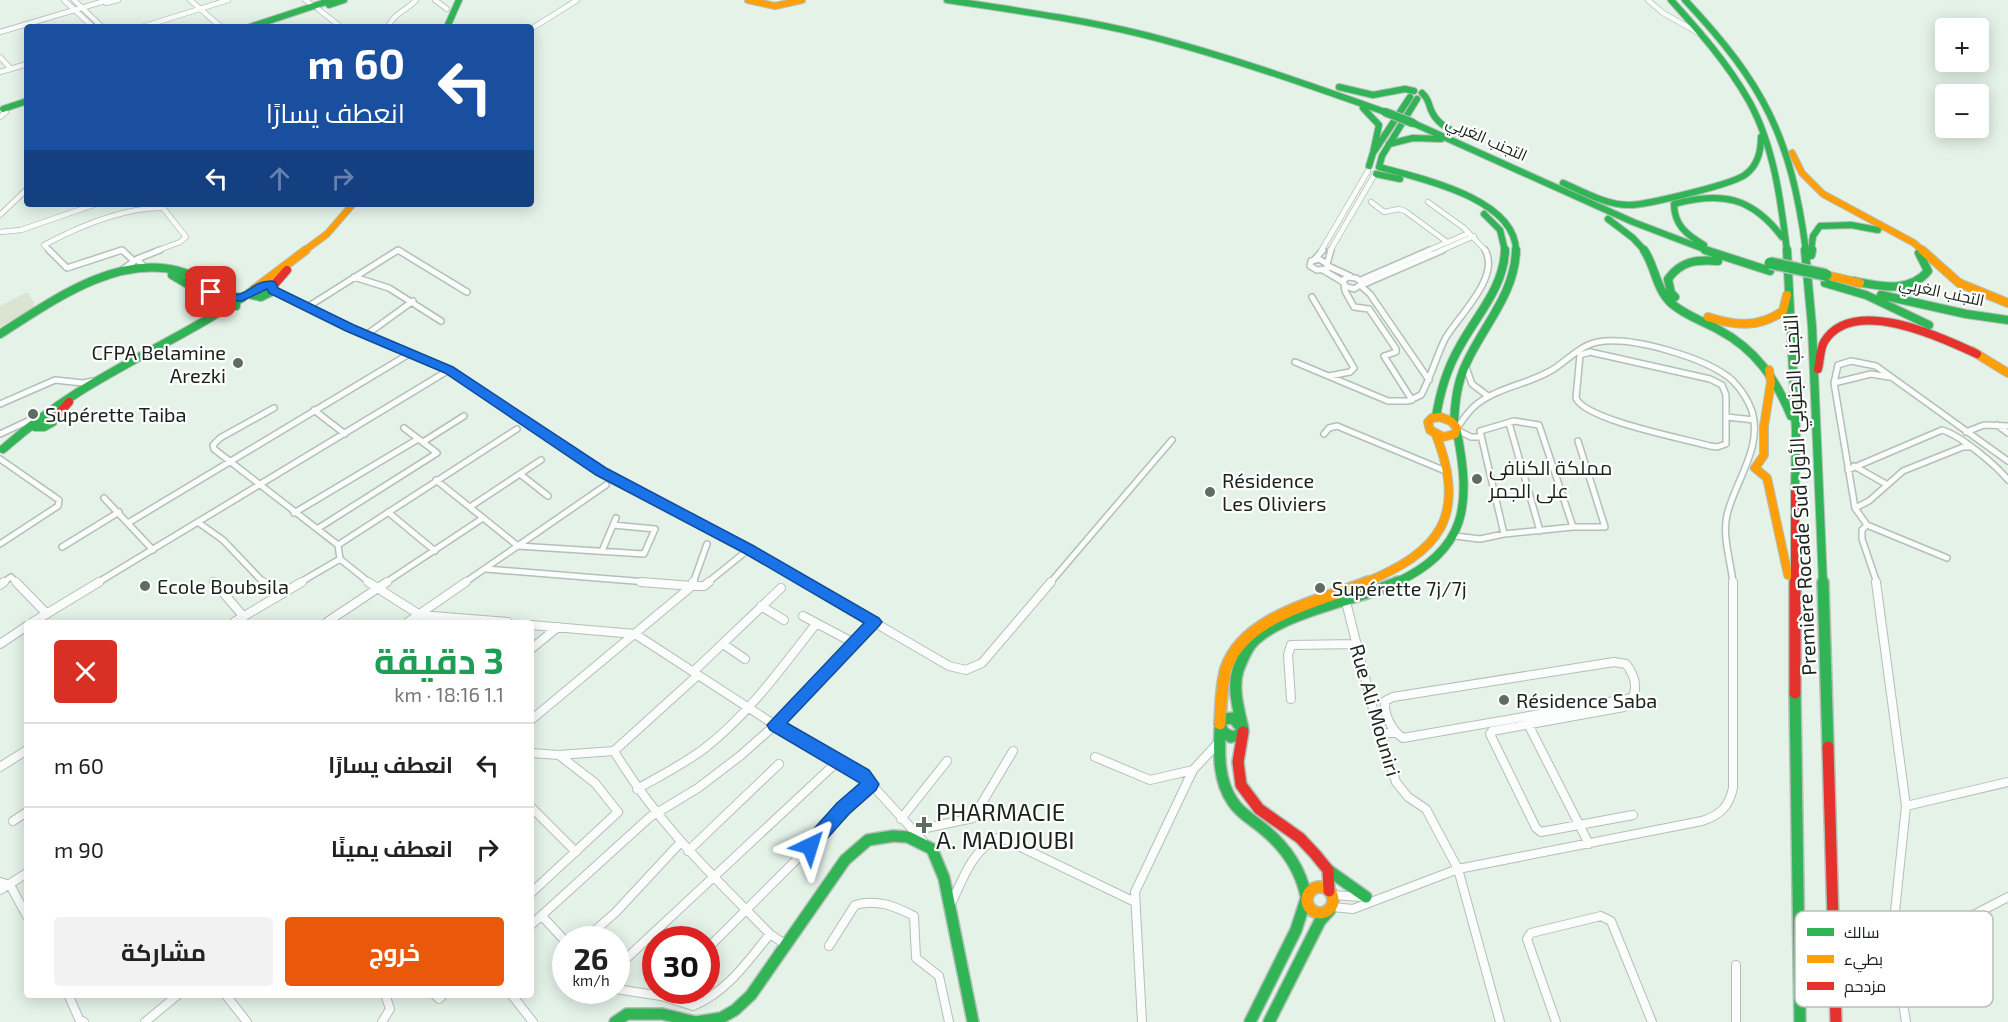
<!DOCTYPE html>
<html lang="ar">
<meta charset="utf-8">
<style>
:root{--surface:#fff;--page:#f2f2f2;--text:#222;--muted:#767676;--line:#e0e0e0;--accent:#ea580c}
body{margin:0;font-family:"Exo 2",Cairo,sans-serif;background:var(--page);color:var(--text);direction:rtl;height:100vh;display:flex;flex-direction:column;font-size:22px;white-space:nowrap}
*{box-sizing:border-box;margin:0}
p{font-size:20px;color:var(--muted)}
.icon{flex:none;width:33px;height:33px;fill:none;stroke:currentColor;stroke-width:2;stroke-linecap:round;stroke-linejoin:round}
.map{position:relative;flex:1;overflow:hidden;direction:ltr}
.sheet{position:absolute;left:24px;top:620px;width:510px;height:378px;display:flex;flex-direction:column;background:var(--surface);border-radius:6px;box-shadow:0 3px 15px #0003;direction:rtl}
.sheet>*{flex:none}
.banner{position:absolute;left:24px;top:24px;width:510px;height:183px;border-radius:6px;box-shadow:0 3px 15px #0003;direction:rtl;background:#1a4fa0;color:#fff;overflow:hidden}
.buttons{position:absolute;left:1935px;top:18px;display:grid;gap:12px}
.buttons a{display:grid;place-items:center;width:54px;height:54px;border-radius:6px;background:var(--surface);box-shadow:0 3px 15px #0003;font-size:30px}
.speed{position:absolute;left:552px;top:926px;display:flex;gap:12px;font-size:30px;font-weight:700;text-align:center}
.speed>*{display:grid;place-content:center;width:78px;height:78px;border-radius:50%;background:var(--surface);box-shadow:0 3px 15px #0003;line-height:1}
.speed small{font-size:15px;font-weight:400}
.speed .limit{border:9px solid #d22;background:#fff;color:#111}
.pin{position:absolute;display:grid;place-items:center;width:51px;height:51px;color:#fff;margin:-26px;border-radius:12px;box-shadow:0 3px 9px #0006}
.me{position:absolute;width:66px;margin:-33px;rotate:41deg;stroke-linejoin:round;filter:drop-shadow(0 0 4px #0008)}
.turn{display:flex;align-items:center;gap:21px;height:126px;padding:0 30px;font-size:27px}
.turn .icon{width:78px;height:78px;stroke-width:2.5}
.turn b{display:block;font-size:42px;line-height:51px}
.lanes{display:flex;align-items:center;height:57px;padding:0 30px;background:#0003;justify-content:center;gap:30px;direction:ltr}
.lanes .off{opacity:.35}
.round{display:grid;place-items:center;flex:none;width:63px;height:63px;border-radius:6px;background:var(--page)}
.summary{display:flex;align-items:center;justify-content:space-between;height:102px;padding:0 30px}
h1{font-size:36px;font-weight:700;line-height:45px;color:#1e9e55}
.action{display:flex;gap:12px;margin-top:auto;padding:12px 30px}
.action a{flex:1;height:69px;border-radius:6px;background:var(--accent);color:#fff;font-size:24px;font-weight:700;line-height:69px;text-align:center}
.action a+a{background:var(--page);color:var(--text)}
ul{padding:0;list-style:none}
li{display:flex;align-items:center;gap:18px;height:84px;padding:0 30px;border-top:2px solid var(--line)}
li div{flex:1}
li b{display:block;font-size:22px}
li em{font-style:normal}
.map>svg:first-child{display:block}
.green{fill:#dae4d0}
.lines{fill:none;stroke-linecap:round;stroke-linejoin:round}
.street-far2-casing{stroke:#b4bfb7;stroke-width:6}
.street-far1-casing{stroke:#b4bfb7;stroke-width:8}
.street-casing{stroke:#b4bfb7;stroke-width:10}
.fast-far2-casing{stroke:#b4bfb7;stroke-width:8}
.fast-far1-casing{stroke:#b4bfb7;stroke-width:10}
.fast-casing{stroke:#b4bfb7;stroke-width:14}
.slow-far2-casing{stroke:#b4bfb7;stroke-width:8}
.slow-far1-casing{stroke:#b4bfb7;stroke-width:10}
.slow-casing{stroke:#b4bfb7;stroke-width:14}
.jam-far1-casing{stroke:#b4bfb7;stroke-width:10}
.jam-casing{stroke:#b4bfb7;stroke-width:14}
.street-far2{stroke:#fbfdfc;stroke-width:4.5}
.street-far1{stroke:#fbfdfc;stroke-width:5}
.street{stroke:#fbfdfc;stroke-width:8}
.fast-far2{stroke:#30b455;stroke-width:6}
.fast-far1{stroke:#30b455;stroke-width:8}
.fast{stroke:#30b455;stroke-width:11}
.slow-far2{stroke:#ff9f0a;stroke-width:6}
.slow-far1{stroke:#ff9f0a;stroke-width:8}
.slow{stroke:#ff9f0a;stroke-width:11}
.jam-far1{stroke:#e5322d;stroke-width:8}
.jam{stroke:#e5322d;stroke-width:11}
.fast-bridge-far1-casing{stroke:#b4bfb7;stroke-width:10;stroke-linecap:butt}
.fast-bridge-casing{stroke:#b4bfb7;stroke-width:14;stroke-linecap:butt}
.fast-bridge-far1{stroke:#30b455;stroke-width:8}
.fast-bridge{stroke:#30b455;stroke-width:11}
.route{fill:#1a73e8;stroke:#114b97;stroke-width:1.5}
.poi-dot{fill:#606b63;stroke:#fff;stroke-width:2}
.labels{text-anchor:middle;dominant-baseline:central;stroke-width:4.5;stroke-linejoin:round;paint-order:stroke}
.far-street-label{font-size:16px;fill:#19231c;stroke:#fff}
.poi-label{font-size:20px;fill:#19231c;stroke:#fff;text-anchor:start}
.street-label{font-size:20px;fill:#19231c;stroke:#fff}
.near-poi-label{font-size:24px;fill:#19231c;stroke:#fff;text-anchor:start}
.key{fill:#fff;stroke:#babdbb;stroke-width:1.5}
.key-label{font-size:16px;fill:#19231c}
</style>
<div class="map">
<svg width="2008" height="1022" viewBox="0 0 2008 1022">
<rect width="100%" height="100%" fill="#e4f2e8"/>
<path class="green" d="M 27,292 L 34,302 L 33,309 L 0,327 L 0,306 Z"/>
<g class="lines">
<defs>
<path id="street-far2" d="M 64,0 L 93,27
M 74,0 L 102,27
M 190,0 L 221,27
M 305,0 L 314,6
M 435,0 L 447,9
M 1648,0 L 1663,13 L 1704,36
M 106,3 L 118,0
M 318,9 L 341,27
M 142,27 L 228,0
M 388,27 C 394,13 406,11 416,0
M 531,29 L 577,0
M 0,32 L 108,0
M 0,57 L 11,69
M 0,72 L 27,64
M 0,109 L 6,112 L 0,117
M 1371,202 L 1384,212 L 1399,209 L 1405,211 L 1447,242
M 1428,202 L 1464,228 L 1486,251
M 0,215 L 27,189
M 0,232 L 21,230 L 96,204
M 50,251 L 44,245 C 78,227 124,207 163,208 L 186,237 L 180,242 L 156,251
M 118,251 L 124,251
M 396,251 L 400,251
M 1321,251 L 1368,171
M 1330,251 L 1375,174
M 1427,251 L 1469,233
M 1440,251 L 1474,236"/>
<path id="street-far1" d="M 49,250 L 67,268 L 122,250 L 134,261
M 137,259 L 160,250
M 1319,259 L 1327,264 L 1327,269 L 1317,270 L 1310,266 L 1311,261 Z
M 1314,260 L 1323,250
M 1327,264 L 1331,250
M 1328,266 L 1350,276
M 122,270 L 137,259 L 145,268
M 1323,270 L 1343,282
M 354,277 L 389,288 L 441,321
M 1348,277 L 1356,278 L 1363,283 L 1354,289 L 1345,286 L 1343,280 Z
M 1361,280 L 1430,250
M 1344,284 L 1345,291 L 1354,307 L 1369,309 L 1396,349 L 1396,352 L 1384,356 L 1412,400
M 1362,285 L 1443,250
M 1361,286 L 1370,294 L 1429,380
M 273,290 L 375,339 L 449,370 L 601,472 L 749,549 L 808,583
M 1312,297 L 1354,368 L 1350,372 L 1329,376
M 309,306 L 398,250 L 467,292
M 366,335 L 413,301
M 1590,352 L 1710,379 L 1722,385 L 1726,395 L 1726,444 L 1717,447 L 1710,446 C 1685,439 1585,420 1576,398 L 1580,355 Z
M 1295,362 L 1388,401 L 1408,401 L 1421,395 C 1431,377 1436,357 1445,339 C 1458,316 1501,277 1485,250
M 1465,364 L 1472,384 L 1488,396
M 1834,383 L 1871,374 L 1889,377
M 0,404 L 55,380 L 83,383 L 93,381
M 274,408 L 220,438 L 213,445 L 214,449 L 338,545 L 340,559 L 299,583
M 314,410 L 345,434
M 1727,417 L 1754,420
M 1514,421 L 1539,425 L 1573,527 L 1504,534 L 1480,431 Z
M 1509,423 L 1540,531
M 1997,425 L 2008,433
M 1457,428 C 1463,419 1469,410 1477,404 C 1499,387 1529,384 1552,370 C 1567,361 1580,345 1598,342 C 1632,336 1707,358 1732,380 C 1740,388 1748,400 1752,411 C 1763,448 1735,481 1727,515 C 1722,537 1731,562 1733,583
M 1457,430 L 1471,437 L 1480,437
M 1966,432 L 1984,425 L 2008,426
M 0,434 L 28,421 L 38,419
M 1324,434 L 1329,428 L 1337,426 L 1448,472
M 423,442 L 464,416
M 0,459 L 59,500 L 58,506 L 0,544
M 1854,466 L 1886,484
M 1848,470 L 1942,430 C 1960,435 1996,465 2008,480
M 520,474 L 548,496
M 436,480 L 518,546 L 644,554 L 655,529 L 613,525
M 104,498 L 153,550
M 470,507 L 541,460
M 1855,508 L 1869,501 L 1903,471 L 1963,447 L 1969,447
M 388,512 L 435,551
M 294,513 L 418,439
M 128,523 L 409,354
M 199,523 L 223,540 L 264,583
M 1867,525 L 1947,558
M 1573,527 L 1605,527 L 1578,441
M 317,529 L 437,453 L 404,428
M 1455,536 L 1480,539 L 1504,534
M 338,545 L 517,429
M 62,547 L 119,512
M 602,551 L 616,518
M 340,559 L 370,583
M 486,569 L 659,583
M 213,581 L 215,583
M 2,583 L 11,577 L 17,583
M 97,583 L 449,370
M 385,583 L 483,518
M 464,583 L 606,485
M 693,583 L 707,544
M 707,583 L 749,549
M 1050,583 L 1172,440
M 1877,583 L 1862,539 L 1862,530 L 1867,525 L 1855,508 L 1834,383 L 1838,365 L 1851,361 L 1876,366 L 2008,461"/>
<path id="street" d="M 16,582 L 47,614
M 214,582 L 244,617
M 263,582 L 277,597
M 368,582 L 420,615 L 508,622
M 641,582 L 692,586 L 693,582
M 805,582 L 949,666 L 966,670 L 982,663 L 1051,582
M 1876,582 L 1906,806 L 1894,921 L 1896,958 L 1906,1022
M 0,585 L 4,582
M 1346,602 L 1373,709 L 1396,782 L 1408,797 L 1426,809 L 1458,869 L 1500,1022
M 761,606 L 784,620
M 420,615 L 426,622
M 803,616 L 854,643
M 33,622 L 99,582
M 234,622 L 302,582
M 327,622 L 387,582
M 408,622 L 466,582
M 531,625 L 635,634 L 775,725 L 863,775 L 923,841
M 0,644 L 27,626
M 723,644 L 745,659
M 531,649 L 558,627
M 1614,662 L 1626,664 C 1633,673 1639,687 1632,698 L 1403,738 C 1391,730 1384,715 1385,701 L 1393,697 Z
M 694,671 L 781,588
M 1291,699 L 1288,655 L 1291,645 L 1357,644
M 1624,707 L 1492,731 L 1490,734 L 1536,828 L 1541,832 L 1633,815
M 531,720 L 692,586 L 704,586 L 709,582
M 1528,724 L 1589,844
M 1381,733 L 1396,733
M 614,751 C 658,824 711,874 770,934 L 786,945
M 531,753 L 559,755 L 614,751 L 698,675
M 1095,757 L 1150,780 L 1193,770
M 0,767 L 27,750
M 637,789 C 660,776 684,764 705,748 C 749,714 782,667 816,624
M 1906,806 L 2008,782
M 531,807 L 576,852
M 901,819 L 947,761
M 13,821 L 27,812
M 912,831 L 973,818 L 1013,751
M 688,851 L 779,764
M 0,882 L 10,885 L 27,916
M 0,890 L 27,873
M 531,893 L 618,812 L 595,783 L 559,755
M 1332,895 L 1362,897
M 951,904 C 963,879 972,849 1000,837 L 1135,902
M 1332,907 L 1353,909 L 1458,869 L 1702,821 C 1720,815 1729,807 1733,788 L 1733,582
M 542,916 L 566,942
M 1962,921 L 2008,897
M 531,925 L 650,817 L 698,788 L 740,756 L 775,725 L 874,622
M 585,939 L 615,913 L 680,843
M 829,946 L 855,905 C 877,899 895,906 914,916 L 916,958 L 939,976 L 949,1022
M 706,950 L 810,846 L 843,808 L 871,784
M 1736,965 L 1736,1022
M 616,968 L 838,761
M 616,989 L 661,996 L 693,1006 C 728,991 747,962 770,934
M 68,994 L 79,1019 L 84,1022
M 225,994 L 247,1022
M 434,994 L 439,999 L 444,994
M 511,994 L 533,1022
M 145,1022 L 179,994
M 382,1022 L 390,1009 L 385,994
M 1142,1022 L 1135,892 L 1193,770 L 1219,742
M 1556,1022 L 1527,939 L 1531,933 L 1601,916 L 1611,921 L 1652,1022"/>
<path id="fast-far2" d="M 947,0 C 1013,10 1080,19 1145,35 C 1227,56 1306,84 1385,112
M 1671,0 C 1700,32 1728,64 1749,101 C 1774,146 1781,202 1787,251
M 1685,0 C 1764,84 1791,137 1806,251
M 329,5 L 344,0
M 250,27 L 332,0
M 447,27 L 459,0
M 1339,87 L 1373,95 L 1405,89 L 1414,91
M 1422,93 C 1429,99 1428,103 1431,110 C 1436,122 1446,128 1457,133
M 1363,108 L 1379,125 L 1373,153
M 3,109 L 27,101
M 1413,123 L 1633,222 L 1709,251
M 1389,144 L 1413,138 L 1441,139
M 1369,166 L 1373,153 L 1410,97
M 1379,167 C 1419,178 1516,198 1516,251
M 1379,167 L 1382,156 L 1417,99
M 1376,174 L 1400,179
M 1563,183 C 1584,192 1606,205 1629,205 C 1646,205 1735,184 1746,174 C 1758,165 1761,152 1761,137
M 1484,214 L 1500,230 L 1505,251
M 1608,219 L 1633,238 L 1645,251
M 1704,245 C 1687,235 1674,225 1674,204 C 1721,191 1752,197 1782,237
M 1811,251 L 1813,236 L 1820,226 L 1851,225 L 1878,230"/>
<path id="fast-far1" d="M 1644,250 C 1655,266 1656,289 1671,303 C 1684,315 1703,321 1719,330 C 1755,349 1776,379 1791,416
M 1705,250 L 1770,271
M 1787,250 L 1796,432 L 1795,491
M 1805,250 L 1812,326 L 1823,583
M 1811,255 L 1812,250
M 172,275 L 216,301 L 236,306
M 1853,281 C 1879,286 1909,294 1928,271 L 1919,253
M 1825,283 L 1866,295 L 1929,325
M 264,284 L 273,286 L 271,292 L 261,297 L 252,295 L 254,289 Z
M 1881,295 L 1966,314 L 2008,320
M 1675,297 L 1671,293 L 1668,279 C 1681,261 1697,259 1718,261
M 0,334 C 51,302 115,254 179,271 C 203,277 215,295 242,298
M 49,415 L 54,416 L 53,422 L 44,427 L 35,427 L 36,421 Z
M 1436,417 C 1440,392 1447,368 1460,346 C 1477,315 1504,287 1505,250
M 1454,423 C 1455,402 1457,383 1466,364 C 1483,326 1515,294 1516,250
M 3,449 C 26,429 50,410 77,393 C 134,357 196,330 252,291
M 1395,583 C 1468,550 1471,504 1457,432"/>
<path id="fast" d="M 1823,582 L 1828,747
M 1795,693 L 1800,1022
M 1233,718 L 1243,729 L 1242,734 L 1231,737 L 1223,732 L 1220,724 L 1224,719 Z
M 1220,729 C 1219,753 1218,781 1233,802 C 1240,813 1251,819 1261,827 C 1284,845 1300,867 1306,896
M 1243,729 C 1239,711 1232,688 1238,670 C 1241,662 1246,651 1250,645 C 1276,613 1359,599 1398,582
M 1328,870 L 1366,897
M 615,1022 L 627,1014 L 662,1014 L 696,1022 L 721,1018 L 735,1010 L 751,995 L 845,860 L 868,840 L 893,836 L 908,837 L 932,849 L 944,878 L 973,1022
M 1250,1022 L 1296,930 L 1306,899
M 1269,1022 L 1320,921 L 1330,910"/>
<path id="slow-far2" d="M 748,0 L 775,6 L 802,0
M 1792,153 L 1802,173 L 1823,194 L 1914,243 L 1923,251
M 304,251 L 327,234 L 353,204"/>
<path id="slow-far1" d="M 1922,250 L 1959,283 L 2008,303
M 1826,275 L 1860,283
M 257,287 L 306,250
M 1708,317 C 1735,326 1759,328 1783,311 L 1787,295
M 1972,351 L 2008,373
M 1769,370 L 1771,382 L 1764,426 L 1764,455 L 1755,468 L 1767,478 L 1788,575
M 1440,417 L 1451,421 L 1457,428 L 1455,434 L 1443,437 L 1430,430 L 1428,422 L 1432,418 Z
M 1364,583 C 1440,552 1468,516 1436,435"/>
<path id="slow" d="M 1220,724 C 1221,706 1221,686 1226,669 C 1244,615 1322,601 1368,582
M1307 900a13 13 0 1 1 26 0a13 13 0 1 1-26 0Z"/>
<path id="jam-far1" d="M 273,286 L 287,270
M 1818,369 C 1820,361 1820,349 1824,342 C 1852,295 1941,337 1977,354
M 55,418 L 69,402
M 1795,491 L 1795,583"/>
<path id="jam" d="M 1795,582 L 1795,693
M 1243,732 L 1238,762 L 1241,785 L 1259,809 L 1300,838 L 1315,854 L 1328,870 L 1329,891
M 1828,747 L 1836,1022"/>
</defs>
<use href="#street-far2" class="street-far2-casing"/>
<use href="#street-far1" class="street-far1-casing"/>
<use href="#street" class="street-casing"/>
<use href="#fast-far2" class="fast-far2-casing"/>
<use href="#fast-far1" class="fast-far1-casing"/>
<use href="#fast" class="fast-casing"/>
<use href="#slow-far2" class="slow-far2-casing"/>
<use href="#slow-far1" class="slow-far1-casing"/>
<use href="#slow" class="slow-casing"/>
<use href="#jam-far1" class="jam-far1-casing"/>
<use href="#jam" class="jam-casing"/>
<use href="#street-far2" class="street-far2"/>
<use href="#street-far1" class="street-far1"/>
<use href="#street" class="street"/>
<use href="#fast-far2" class="fast-far2"/>
<use href="#fast-far1" class="fast-far1"/>
<use href="#fast" class="fast"/>
<use href="#slow-far2" class="slow-far2"/>
<use href="#slow-far1" class="slow-far1"/>
<use href="#slow" class="slow"/>
<use href="#jam-far1" class="jam-far1"/>
<use href="#jam" class="jam"/>
<defs>
<path id="fast-bridge-far1" d="M 1385,112 L 1413,123"/>
<path id="fast-bridge" d="M 1770,263 L 1826,275"/>
</defs>
<use href="#fast-bridge-far1" class="fast-bridge-far1-casing"/>
<use href="#fast-bridge" class="fast-bridge-casing"/>
<use href="#fast-bridge-far1" class="fast-bridge-far1"/>
<use href="#fast-bridge" class="fast-bridge"/>
</g>
<path class="route" d="M 271,281 L 275,282 L 278,288 L 354,325 L 453,367 L 606,468 L 754,546 L 879,618 L 882,622 L 879,626 L 787,723 L 869,770 L 879,784 L 876,790 L 849,814 L 816,851 L 810,854 L 804,851 L 801,846 L 804,840 L 837,803 L 860,783 L 770,730 L 767,725 L 864,623 L 744,553 L 596,475 L 445,373 L 346,331 L 269,293 L 267,289 L 242,301 L 227,301 L 205,292 L 211,288 C 219,291 230,297 240,294 C 254,290 252,282 271,281 Z"/>
<g class="poi-dot">
<circle cx="238" cy="363" r="6"/>
<circle cx="33" cy="414" r="6"/>
<circle cx="1477" cy="479" r="6"/>
<circle cx="1210" cy="492" r="6"/>
<circle cx="145" cy="586" r="6"/>
<circle cx="1320" cy="588" r="6"/>
<circle cx="1504" cy="700" r="6"/>
<path d="M921 816h6v6h6v6h-6v6h-6v-6h-6v-6h6z"/>
</g>
<g class="labels">
<g class="far-street-label">
<text transform="translate(1487 138) rotate(24)">التجنب الغربي</text>
<text transform="translate(1942 291) rotate(12)">التجنب الغربي</text>
</g>
<g class="poi-label">
<text x="226" y="352" text-anchor="end">CFPA Belamine<tspan x="226" dy="23">Arezki</tspan></text>
<text x="45" y="414">Supérette Taiba</text>
<text x="1489" y="467">مملكة الكنافى<tspan x="1489" dy="23">على الجمر</tspan></text>
<text x="1222" y="480">Résidence<tspan x="1222" dy="23">Les Oliviers</tspan></text>
<text x="157" y="586">Ecole Boubsila</text>
<text x="1332" y="588">Supérette 7j/7j</text>
<text x="1516" y="700">Résidence Saba</text>
</g>
<g class="street-label">
<text transform="translate(1799 495) rotate(-93)">Première Rocade Sud التجنب الجنوبي الأول</text>
<text transform="translate(1376 710) rotate(74)">Rue Ali Mouniri</text>
</g>
<g class="near-poi-label">
<text x="936" y="811">PHARMACIE<tspan x="936" dy="28">A. MADJOUBI</tspan></text>
</g>
</g>
<rect x="1795" y="911" width="198" height="96" rx="9" class="key"/>
<rect x="1807" y="928" width="27" height="8" fill="#30b455"/>
<rect x="1807" y="955" width="27" height="8" fill="#ff9f0a"/>
<rect x="1807" y="982" width="27" height="8" fill="#e5322d"/>
<g class="key-label">
<text x="1844" y="938">سالك</text>
<text x="1844" y="965">بطيء</text>
<text x="1844" y="992">مزدحم</text>
</g>
</svg>
<div class="buttons">
<a>+</a>
<a>−</a>
</div>
<div class="speed"><div>26<small>km/h</small></div><div class="limit">30</div></div>
<div class="pin" style="left:211px;top:292px;background:#d93025"><svg class="icon" aria-label="arrive" viewBox="0 0 24 24"><path d="M6 21V4h12l-3 4 3 4H6"/></svg></div>
<svg class="me" style="left:810px;top:846px" viewBox="-20 -20 40 40"><path d="M0-17L14 15 0 8-14 15z" fill="#1a73e8" stroke="#fff" stroke-width="4"/></svg>
<div class="banner">
<div class="turn"><svg class="icon" aria-label="left" viewBox="0 0 24 24"><path d="M17 20v-9H6M10 6l-5 5 5 5"/></svg><div><b>60 m</b>انعطف يسارًا</div></div>
<div class="lanes"><svg class="icon" aria-label="left" viewBox="0 0 24 24"><path d="M17 20v-9H6M10 6l-5 5 5 5"/></svg><svg class="icon off" aria-label="ahead" viewBox="0 0 24 24"><path d="M12 20V5M6 11l6-6 6 6"/></svg><svg class="icon off" aria-label="right" viewBox="0 0 24 24"><path d="M7 20v-9h11M14 6l5 5-5 5"/></svg></div>
</div>
<section class="sheet">
<div class="summary"><div><h1>3 دقيقة</h1><p>1.1 km · 18:16</p></div><a class="round" style="background:#d93025;color:#fff"><svg class="icon" aria-label="close" viewBox="0 0 24 24"><path d="M6 6l12 12M18 6L6 18"/></svg></a></div>
<ul>
<li><svg class="icon" aria-label="left" viewBox="0 0 24 24"><path d="M17 20v-9H6M10 6l-5 5 5 5"/></svg><div><b>انعطف يسارًا</b></div><em>60 m</em></li>
<li><svg class="icon" aria-label="right" viewBox="0 0 24 24"><path d="M7 20v-9h11M14 6l5 5-5 5"/></svg><div><b>انعطف يمينًا</b></div><em>90 m</em></li>
</ul>
<div class="action"><a>خروج</a><a>مشاركة</a></div>
</section>
</div>
